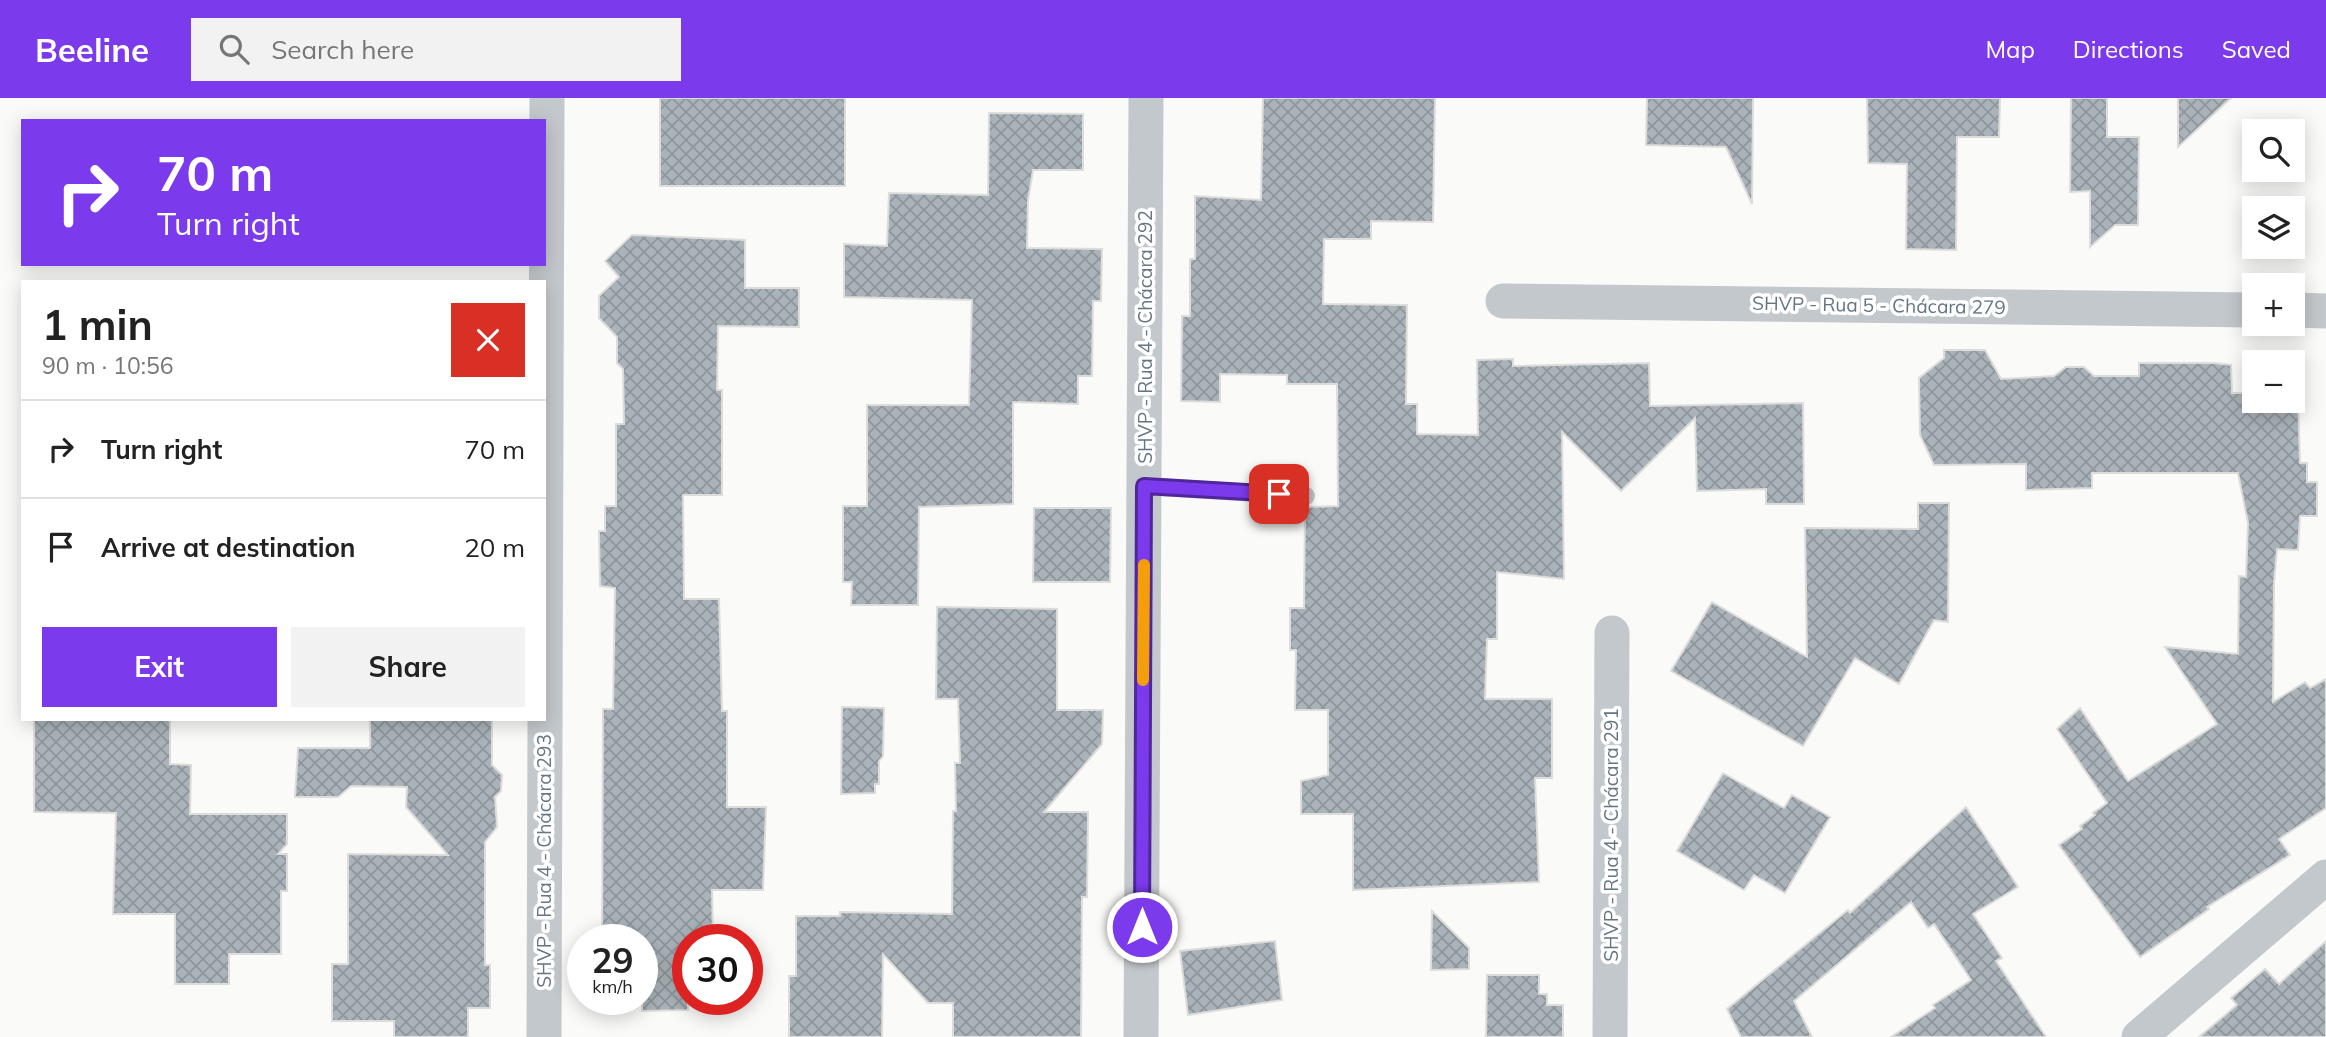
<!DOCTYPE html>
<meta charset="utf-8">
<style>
:root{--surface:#fff;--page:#f2f2f2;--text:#222;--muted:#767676;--line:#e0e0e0;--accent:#7c3aed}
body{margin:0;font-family:Mulish,sans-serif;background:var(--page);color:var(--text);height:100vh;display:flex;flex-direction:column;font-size:26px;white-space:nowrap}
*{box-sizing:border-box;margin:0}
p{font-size:23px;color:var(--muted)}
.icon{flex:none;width:38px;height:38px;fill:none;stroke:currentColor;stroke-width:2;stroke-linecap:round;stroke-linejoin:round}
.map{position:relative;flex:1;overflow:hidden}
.details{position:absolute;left:21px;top:182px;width:525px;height:441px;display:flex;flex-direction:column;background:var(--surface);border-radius:0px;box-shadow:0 4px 18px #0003}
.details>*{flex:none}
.banner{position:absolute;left:21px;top:21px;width:525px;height:147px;border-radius:0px;box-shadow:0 4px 18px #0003;background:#7c3aed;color:#fff;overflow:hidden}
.controls{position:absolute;left:2242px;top:21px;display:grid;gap:14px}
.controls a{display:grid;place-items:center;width:63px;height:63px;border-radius:0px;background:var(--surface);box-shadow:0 4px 18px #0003;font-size:35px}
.speed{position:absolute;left:567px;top:826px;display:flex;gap:14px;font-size:35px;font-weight:700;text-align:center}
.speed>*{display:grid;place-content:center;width:91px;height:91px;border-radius:50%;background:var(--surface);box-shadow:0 4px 18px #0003;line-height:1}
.speed small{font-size:18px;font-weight:400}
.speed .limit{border:10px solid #d22;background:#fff;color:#111}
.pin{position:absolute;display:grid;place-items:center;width:60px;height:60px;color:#fff;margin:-30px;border-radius:14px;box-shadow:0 4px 10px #0006}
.me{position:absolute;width:77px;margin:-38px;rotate:0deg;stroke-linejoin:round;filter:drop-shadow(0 0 5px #0008)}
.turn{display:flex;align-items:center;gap:24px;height:147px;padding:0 21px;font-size:32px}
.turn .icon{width:91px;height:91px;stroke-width:2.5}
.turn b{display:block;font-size:49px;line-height:60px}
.round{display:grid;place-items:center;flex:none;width:74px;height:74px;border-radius:0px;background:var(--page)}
.head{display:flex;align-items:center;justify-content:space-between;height:119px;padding:0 21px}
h1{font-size:42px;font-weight:700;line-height:52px}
.cta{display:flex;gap:14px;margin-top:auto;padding:14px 21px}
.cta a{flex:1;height:80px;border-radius:0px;background:var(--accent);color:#fff;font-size:28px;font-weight:700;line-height:80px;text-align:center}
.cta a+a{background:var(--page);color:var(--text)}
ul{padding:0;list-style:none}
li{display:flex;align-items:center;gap:21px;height:98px;padding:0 21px;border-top:2px solid var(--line)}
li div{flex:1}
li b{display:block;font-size:26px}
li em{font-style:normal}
header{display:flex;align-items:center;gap:42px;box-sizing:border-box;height:98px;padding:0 35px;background:var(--accent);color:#fff}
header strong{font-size:33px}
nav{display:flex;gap:38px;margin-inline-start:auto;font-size:24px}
.search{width:490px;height:63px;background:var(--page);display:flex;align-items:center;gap:18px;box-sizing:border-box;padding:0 24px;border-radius:0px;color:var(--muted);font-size:26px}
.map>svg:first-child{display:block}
.building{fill:url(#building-cross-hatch);stroke:#dcdcda;stroke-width:2}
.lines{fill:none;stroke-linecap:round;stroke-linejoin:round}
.service{stroke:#c3c8cc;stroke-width:18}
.minor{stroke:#c3c8cc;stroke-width:35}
.route-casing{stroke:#51269a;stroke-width:18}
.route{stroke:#7c3aed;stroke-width:12}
.slow{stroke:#f59e0b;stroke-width:12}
.labels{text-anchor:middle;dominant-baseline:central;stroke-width:7;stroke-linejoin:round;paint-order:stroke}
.street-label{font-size:19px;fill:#657683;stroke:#fff}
</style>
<header>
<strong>Beeline</strong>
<div class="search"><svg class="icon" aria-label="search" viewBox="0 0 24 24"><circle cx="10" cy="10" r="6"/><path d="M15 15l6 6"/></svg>Search here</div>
<nav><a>Map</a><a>Directions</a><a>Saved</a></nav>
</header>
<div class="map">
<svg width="2326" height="939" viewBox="0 0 2326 939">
<defs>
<pattern id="building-cross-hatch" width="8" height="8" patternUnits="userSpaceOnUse" patternTransform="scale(1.75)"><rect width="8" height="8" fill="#aab3b9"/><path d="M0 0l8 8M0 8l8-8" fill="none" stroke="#8e969c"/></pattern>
</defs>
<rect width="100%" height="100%" fill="#fafaf8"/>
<path class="building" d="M 660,0 L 845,0 L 845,88 L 660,88 Z
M 1263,0 L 1435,0 L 1433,124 L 1371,123 L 1371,141 L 1324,141 L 1323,206 L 1407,207 L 1406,306 L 1417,306 L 1417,336 L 1478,337 L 1477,262 L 1513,261 L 1513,268 L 1649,265 L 1650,308 L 1803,305 L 1804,406 L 1766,406 L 1766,391 L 1697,393 L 1695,320 L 1621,393 L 1562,334 L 1564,481 L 1497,474 L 1497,541 L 1487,541 L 1485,601 L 1552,601 L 1552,680 L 1535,680 L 1539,784 L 1353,792 L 1353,716 L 1301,716 L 1301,683 L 1328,677 L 1328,612 L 1295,612 L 1296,552 L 1290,552 L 1290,510 L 1304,510 L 1305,409 L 1338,408 L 1337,286 L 1287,286 L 1287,277 L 1220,276 L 1220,304 L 1181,303 L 1182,218 L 1190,218 L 1190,161 L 1195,161 L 1195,98 L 1261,102 Z
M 1647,0 L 1753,0 L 1752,106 L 1726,49 L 1646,47 Z
M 1867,0 L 2000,0 L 1999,39 L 1957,39 L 1956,152 L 1906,151 L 1907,66 L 1868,65 Z
M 2071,0 L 2107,0 L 2107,39 L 2139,39 L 2138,127 L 2115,127 L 2090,149 L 2090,93 L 2070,94 Z
M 2178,0 L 2231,0 L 2178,49 Z
M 989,15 L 1083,16 L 1083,72 L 1033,72 L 1028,102 L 1027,150 L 1102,151 L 1101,203 L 1093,203 L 1092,278 L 1078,278 L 1078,306 L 1013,304 L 1013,406 L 919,409 L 918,507 L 851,507 L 852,484 L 843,484 L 843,408 L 867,408 L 867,307 L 969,307 L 972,202 L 844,199 L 844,146 L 887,148 L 889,95 L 988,97 Z
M 632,137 L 745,142 L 745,190 L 799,190 L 799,229 L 718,228 L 717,292 L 722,292 L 722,397 L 683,397 L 684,501 L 719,501 L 722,613 L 727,613 L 727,709 L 766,709 L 763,792 L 712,792 L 713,842 L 688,842 L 688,912 L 642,913 L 642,842 L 602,842 L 603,611 L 613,611 L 615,490 L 600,488 L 599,433 L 605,433 L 605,408 L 616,408 L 616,326 L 624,326 L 623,271 L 617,265 L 617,239 L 599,220 L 599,198 L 619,179 L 605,163 Z
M 1944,252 L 1985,252 L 2001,281 L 2054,278 L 2066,269 L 2084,269 L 2094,278 L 2139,278 L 2139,265 L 2214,265 L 2231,267 L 2232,295 L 2254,295 L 2254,303 L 2292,303 L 2292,295 L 2298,296 L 2300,365 L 2307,365 L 2307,384 L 2317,384 L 2317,418 L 2300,418 L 2298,452 L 2277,451 L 2274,485 L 2273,604 L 2305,584 L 2310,590 L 2326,581 L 2326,710 L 2279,741 L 2290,757 L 2207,809 L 2209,811 L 2140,859 L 2059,747 L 2082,731 L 2080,728 L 2095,717 L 2093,715 L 2107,705 L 2057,631 L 2080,610 L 2128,683 L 2217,626 L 2165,549 L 2238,556 L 2239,478 L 2246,479 L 2248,425 L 2238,375 L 2092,375 L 2092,390 L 2026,392 L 2026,366 L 1934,367 L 1920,337 L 1919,280 L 1944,260 Z
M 1918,405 L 1949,405 L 1948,524 L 1934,522 L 1899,586 L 1855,560 L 1803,648 L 1671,573 L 1712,504 L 1807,559 L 1805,430 L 1918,431 Z
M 1034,410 L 1111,410 L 1110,484 L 1033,484 Z
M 937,509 L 1057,511 L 1057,612 L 1103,612 L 1102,646 L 1044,714 L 1088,714 L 1087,799 L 1082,799 L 1081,939 L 953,939 L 953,905 L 928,905 L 883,856 L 882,939 L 789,939 L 789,878 L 796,878 L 796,818 L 840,818 L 840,814 L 952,816 L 953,713 L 956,713 L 955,665 L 960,665 L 958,601 L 936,601 Z
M 842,609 L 884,610 L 883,658 L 879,663 L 879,686 L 875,686 L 875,695 L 841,696 Z
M 34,621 L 170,621 L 170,666 L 191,667 L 190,716 L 287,716 L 287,746 L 278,756 L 287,756 L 287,793 L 281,793 L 281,856 L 229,856 L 229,886 L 175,886 L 175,816 L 113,816 L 116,715 L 34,714 Z
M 370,621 L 492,621 L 492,667 L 502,677 L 501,693 L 495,699 L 497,729 L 485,744 L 485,867 L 490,867 L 490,910 L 468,910 L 468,939 L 394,939 L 394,923 L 332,923 L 332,866 L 348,866 L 348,756 L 448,757 L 406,709 L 407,689 L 351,688 L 338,699 L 295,699 L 298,650 L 370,650 Z
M 1723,675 L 1784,710 L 1792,697 L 1830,719 L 1785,795 L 1754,777 L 1744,792 L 1677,753 Z
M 1966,709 L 2018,789 L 1973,816 L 2002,860 L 1996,863 L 2046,939 L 1891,939 L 1935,910 L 1933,907 L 1971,882 L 1934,826 L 1928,830 L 1911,804 L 1794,903 L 1812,939 L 1741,939 L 1727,911 L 1848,812 L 1850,815 Z
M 1432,813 L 1469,850 L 1469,871 L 1431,872 Z
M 1275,843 L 1282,902 L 1188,917 L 1180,853 Z
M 2326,843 L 2326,939 L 2199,939 L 2237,907 L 2231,900 L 2265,871 L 2279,886 Z
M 1487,877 L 1539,877 L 1539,896 L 1547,896 L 1547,907 L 1563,907 L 1563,939 L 1486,939 Z"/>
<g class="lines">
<path class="service" d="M 1144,388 L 1306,398"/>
<path class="minor" d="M 1503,203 L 2254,212
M 2292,212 L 2326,213
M 544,939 L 547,0
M 1141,939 L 1146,0
M 1610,939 L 1612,535
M 2139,939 L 2326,779"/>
</g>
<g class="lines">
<defs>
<path id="route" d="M 1142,829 L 1144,388 L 1279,396"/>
</defs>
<use href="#route" class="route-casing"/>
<use href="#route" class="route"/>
<path class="slow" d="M 1143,582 L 1144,467"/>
</g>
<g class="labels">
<g class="street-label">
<text transform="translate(1879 207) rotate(1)">SHVP - Rua 5 - Chácara 279</text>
<text transform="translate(1145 239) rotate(-90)">SHVP - Rua 4 - Chácara 292</text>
<text transform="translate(1611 737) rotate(-90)">SHVP - Rua 4 - Chácara 291</text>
<text transform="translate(544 763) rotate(-90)">SHVP - Rua 4 - Chácara 293</text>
</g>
</g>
</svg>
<div class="controls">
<a><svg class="icon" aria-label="search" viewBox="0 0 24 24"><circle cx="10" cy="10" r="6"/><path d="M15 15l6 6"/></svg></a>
<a><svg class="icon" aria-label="layers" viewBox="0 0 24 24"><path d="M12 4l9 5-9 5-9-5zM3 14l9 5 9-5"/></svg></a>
<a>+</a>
<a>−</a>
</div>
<div class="speed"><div>29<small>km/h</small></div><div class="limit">30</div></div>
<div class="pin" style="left:1279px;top:396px;background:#d93025"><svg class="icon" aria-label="arrive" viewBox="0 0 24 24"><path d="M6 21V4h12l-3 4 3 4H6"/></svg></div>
<svg class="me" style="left:1142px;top:829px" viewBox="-20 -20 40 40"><circle r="17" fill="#7c3aed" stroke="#fff" stroke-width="3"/><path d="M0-11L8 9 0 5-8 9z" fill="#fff"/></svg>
<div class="banner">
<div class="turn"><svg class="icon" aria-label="right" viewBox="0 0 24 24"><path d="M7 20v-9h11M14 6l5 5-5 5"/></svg><div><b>70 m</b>Turn right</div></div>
</div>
<section class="details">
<div class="head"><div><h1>1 min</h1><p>90 m · 10:56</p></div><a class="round" style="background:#d93025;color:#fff"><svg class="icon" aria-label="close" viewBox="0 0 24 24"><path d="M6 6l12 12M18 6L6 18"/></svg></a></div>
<ul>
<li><svg class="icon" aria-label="right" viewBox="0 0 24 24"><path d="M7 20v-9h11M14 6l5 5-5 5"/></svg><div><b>Turn right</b></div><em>70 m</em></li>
<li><svg class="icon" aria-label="arrive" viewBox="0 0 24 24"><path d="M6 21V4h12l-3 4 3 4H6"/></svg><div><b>Arrive at destination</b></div><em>20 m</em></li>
</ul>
<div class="cta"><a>Exit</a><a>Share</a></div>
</section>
</div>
